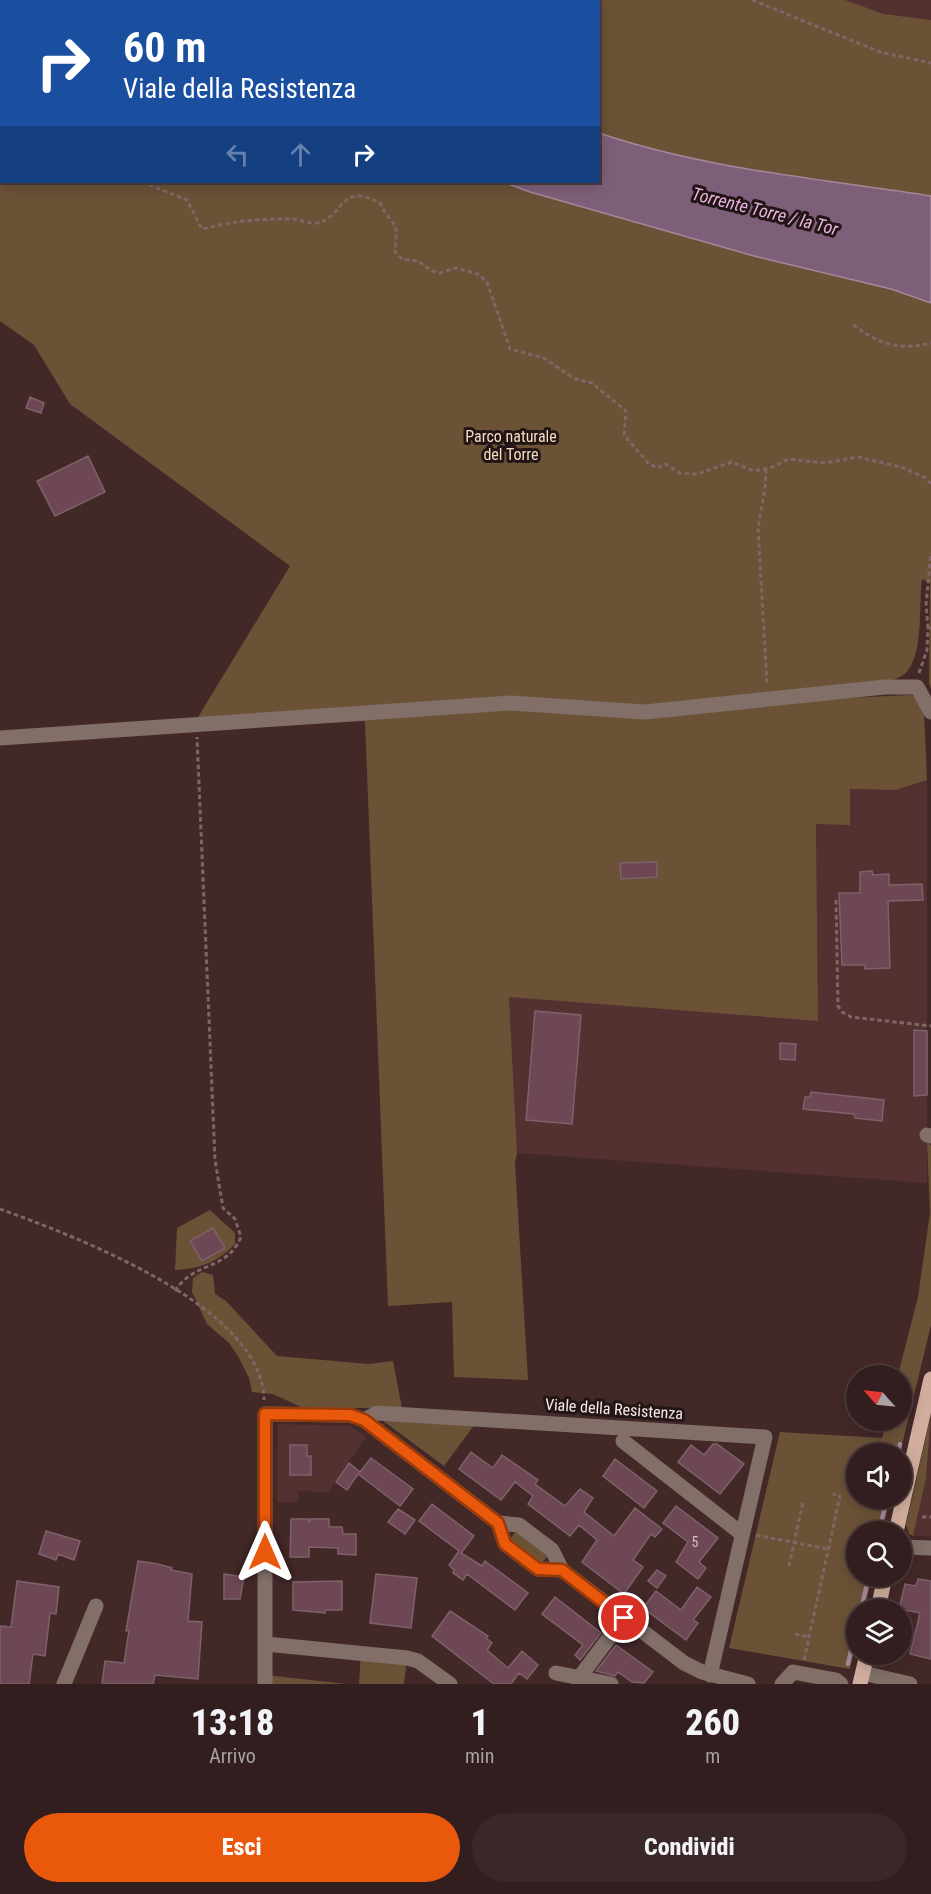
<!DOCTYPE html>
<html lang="it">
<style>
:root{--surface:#321e1e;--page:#3a2727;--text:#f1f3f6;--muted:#a8a2a4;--line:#4d3c3c;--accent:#ea580c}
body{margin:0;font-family:"Roboto Condensed",sans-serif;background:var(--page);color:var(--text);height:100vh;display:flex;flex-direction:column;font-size:22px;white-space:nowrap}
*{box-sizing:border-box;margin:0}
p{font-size:20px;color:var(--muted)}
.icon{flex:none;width:33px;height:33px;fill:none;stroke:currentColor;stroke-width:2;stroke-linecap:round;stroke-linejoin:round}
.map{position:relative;height:1684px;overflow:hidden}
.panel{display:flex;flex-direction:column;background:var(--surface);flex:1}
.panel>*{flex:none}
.banner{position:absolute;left:0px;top:0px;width:600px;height:183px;box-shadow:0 3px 15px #0003,0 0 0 2px var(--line);background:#1a4fa0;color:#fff;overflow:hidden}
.needle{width:39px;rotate:297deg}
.fabs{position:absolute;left:846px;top:1365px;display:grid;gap:12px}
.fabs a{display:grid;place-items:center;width:66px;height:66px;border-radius:50%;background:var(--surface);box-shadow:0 3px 15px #0003,0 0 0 2px var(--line);font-size:30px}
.pin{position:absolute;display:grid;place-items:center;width:51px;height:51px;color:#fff;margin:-26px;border:3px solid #fff;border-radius:50%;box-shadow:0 2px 6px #0007}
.me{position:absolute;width:66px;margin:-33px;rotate:0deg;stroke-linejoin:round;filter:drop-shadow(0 0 4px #0008)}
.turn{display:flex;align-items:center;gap:21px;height:126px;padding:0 24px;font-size:27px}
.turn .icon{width:78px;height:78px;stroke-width:2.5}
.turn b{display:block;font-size:42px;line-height:51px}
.lanes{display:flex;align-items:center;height:57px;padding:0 24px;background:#0003;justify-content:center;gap:30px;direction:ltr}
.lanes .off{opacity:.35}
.eta{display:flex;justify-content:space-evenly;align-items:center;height:102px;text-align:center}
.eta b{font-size:36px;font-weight:800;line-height:42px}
.button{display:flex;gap:12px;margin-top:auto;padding:12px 24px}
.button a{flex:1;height:69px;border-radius:36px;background:var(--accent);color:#fff;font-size:24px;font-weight:800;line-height:69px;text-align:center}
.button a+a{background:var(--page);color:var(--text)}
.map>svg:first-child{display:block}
.built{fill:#523130}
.green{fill:#6b5237}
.water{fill:#7e5f79;stroke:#a4889a;stroke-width:1.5}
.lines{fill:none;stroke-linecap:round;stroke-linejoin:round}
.stream{stroke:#a4889a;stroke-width:4.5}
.building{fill:#6d4754;stroke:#7e616a;stroke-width:1.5}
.path{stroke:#7e6665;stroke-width:3;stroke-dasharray:4.5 3;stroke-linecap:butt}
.minor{stroke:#816f68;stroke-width:15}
.major{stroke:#d1ad9d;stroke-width:15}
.route-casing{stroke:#983908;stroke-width:15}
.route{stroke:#ea580c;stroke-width:10}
.labels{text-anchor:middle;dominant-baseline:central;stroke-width:6;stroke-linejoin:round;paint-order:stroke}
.number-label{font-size:14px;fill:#d8c0c2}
.park-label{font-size:16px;fill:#f9ddbe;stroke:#211515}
.street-label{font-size:16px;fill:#fbe8e7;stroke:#211515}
.water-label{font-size:18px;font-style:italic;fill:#e9b3e0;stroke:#211515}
</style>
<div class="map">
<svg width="931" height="1684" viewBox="0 0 931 1684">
<rect width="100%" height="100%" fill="#432828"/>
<path class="built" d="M 845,0 L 931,0 L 931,20 L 884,14 Z
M 927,780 L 927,1183 L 517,1153 L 509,996 L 818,1021 L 816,824 L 850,789 L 896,790 Z
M 931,1414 L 931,1536 L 913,1536 L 926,1478 Z
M 278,1424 L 351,1426 L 366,1437 L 328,1492 L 298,1491 L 298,1502 L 277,1502 Z"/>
<path class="green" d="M 280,0 L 845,0 L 884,14 L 931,20 L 931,196 C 821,179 705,169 599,133 L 598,2 Z
M 0,13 L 2,182 L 503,182 L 530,192 L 754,256 L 891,289 L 931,303 L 931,689 L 929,683 L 930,583 L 922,579 C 918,605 926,667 898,678 C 883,684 862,683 846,685 L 846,698 L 910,695 L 916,697 L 924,712 L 927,780 L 896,790 L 850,789 L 850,825 L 816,824 L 818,1021 L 509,997 L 517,1153 L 515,1163 L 528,1380 L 454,1377 L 452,1302 L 388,1306 L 365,721 L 192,731 L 192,727 L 290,566 L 70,404 L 34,345 L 0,321 Z
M 927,1141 L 931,1146 L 931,1325 L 900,1453 L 856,1454 L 856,1498 L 890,1499 L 882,1531 L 856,1532 L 856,1576 L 872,1577 L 864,1609 L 856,1610 L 856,1642 L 850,1669 L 729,1648 L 780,1432 L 882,1438 L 887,1421 L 902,1420 L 902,1376 L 898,1375 L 918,1297 L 930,1213 Z
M 210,1210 L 235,1233 L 235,1244 C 218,1262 200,1269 175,1270 L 177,1228 Z
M 202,1272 L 213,1275 L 215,1294 L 226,1301 L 277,1356 L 369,1364 L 393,1361 L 402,1408 L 303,1408 L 273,1394 L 252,1392 L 249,1378 L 238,1356 L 229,1343 L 207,1324 L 192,1292 L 193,1278 Z
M 931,1414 L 926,1478 L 913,1536 L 909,1534 L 906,1525 Z
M 379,1418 L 475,1424 L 444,1466 Z
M 517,1529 L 549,1554 L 540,1565 L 509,1541 Z
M 361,1653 L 407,1658 L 404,1684 L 359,1684 Z
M 265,1675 L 347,1684 L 265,1684 Z"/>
<path class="water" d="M 0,0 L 280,0 L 283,1 L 2,2 L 1,13 Z
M 599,133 C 705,169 821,179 931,196 L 931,303 L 891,289 L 754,256 L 530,192 L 503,182 L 598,182 Z"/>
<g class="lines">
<path class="stream" d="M 898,1454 L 900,1444
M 879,1532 L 887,1498
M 861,1610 L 869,1576
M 848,1664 L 856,1629"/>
</g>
<path class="building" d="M 30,397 L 44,403 L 41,413 L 26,408 Z
M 88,456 L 105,492 L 55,516 L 37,481 Z
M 657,862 L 657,877 L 621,879 L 620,863 Z
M 872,871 L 873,875 L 889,874 L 889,885 L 922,884 L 923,900 L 888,901 L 890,968 L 865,969 L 865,965 L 842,965 L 839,893 L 860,893 L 860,872 Z
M 535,1011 L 581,1015 L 572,1124 L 526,1120 Z
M 914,1030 L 927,1031 L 927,1095 L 914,1096 Z
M 780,1043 L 796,1044 L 795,1060 L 780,1059 Z
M 811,1092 L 884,1100 L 882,1121 L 855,1118 L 854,1114 L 803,1109 L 805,1097 L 810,1097 Z
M 213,1228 L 225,1248 L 202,1261 L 190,1241 Z
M 713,1444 L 717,1444 L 744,1464 L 720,1494 L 678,1462 L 691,1445 L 704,1455 Z
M 290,1445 L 307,1445 L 307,1456 L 311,1456 L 311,1475 L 290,1475 Z
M 471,1452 L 493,1468 L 502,1455 L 538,1480 L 535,1484 L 565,1506 L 580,1489 L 593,1498 L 584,1512 L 614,1536 L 635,1508 L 662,1529 L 655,1537 L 651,1534 L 633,1560 L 643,1567 L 624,1594 L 582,1562 L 597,1540 L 579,1525 L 570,1536 L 528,1504 L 533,1496 L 515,1482 L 501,1500 L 459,1469 Z
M 371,1458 L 413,1489 L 400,1506 L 358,1474 L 347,1490 L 336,1482 L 349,1463 L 360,1472 Z
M 615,1459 L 657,1491 L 644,1508 L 603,1476 Z
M 432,1504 L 474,1536 L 461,1553 L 482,1566 L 485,1561 L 528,1593 L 515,1610 L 467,1574 L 463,1580 L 453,1573 L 454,1570 L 449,1565 L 459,1551 L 419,1521 Z
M 676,1506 L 718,1538 L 699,1562 L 706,1568 L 698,1579 L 676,1562 L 688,1542 L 663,1523 Z
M 398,1509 L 415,1520 L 405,1534 L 388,1522 Z
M 291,1519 L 309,1519 L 309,1522 L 311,1519 L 329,1519 L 329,1527 L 342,1527 L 343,1534 L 356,1534 L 356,1555 L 338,1554 L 338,1548 L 309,1547 L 309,1557 L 290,1557 Z
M 46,1531 L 80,1541 L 74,1560 L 58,1554 L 56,1560 L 39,1554 Z
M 138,1561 L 158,1564 L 172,1568 L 171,1570 L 192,1574 L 188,1621 L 202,1622 L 198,1679 L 155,1675 L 153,1684 L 102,1684 L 105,1661 L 124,1663 L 129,1630 L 126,1631 Z
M 657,1570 L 666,1576 L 657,1588 L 648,1581 Z
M 224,1574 L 244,1577 L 240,1599 L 224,1599 Z
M 376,1574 L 417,1578 L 411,1628 L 370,1623 Z
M 918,1579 L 931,1581 L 931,1659 L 910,1654 L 920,1613 L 899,1609 L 905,1584 L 916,1586 Z
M 17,1581 L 59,1587 L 56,1614 L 50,1613 L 45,1656 L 33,1654 L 29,1684 L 0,1684 L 0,1626 L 11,1627 Z
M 342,1581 L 342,1610 L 325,1610 L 325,1613 L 293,1610 L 293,1582 Z
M 697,1587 L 711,1597 L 693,1620 L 698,1623 L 686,1640 L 643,1608 L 656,1591 L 681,1610 Z
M 555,1597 L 601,1633 L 580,1660 L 575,1655 L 583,1645 L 542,1614 Z
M 450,1611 L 488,1636 L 486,1638 L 492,1643 L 487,1650 L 508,1668 L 522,1651 L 538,1665 L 527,1679 L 519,1673 L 511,1684 L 494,1684 L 432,1636 Z
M 616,1645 L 653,1672 L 644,1683 L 632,1682 L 618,1672 L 615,1676 L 596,1671 Z"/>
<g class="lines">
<path class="path" d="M 752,0 L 880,52 L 931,63
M 0,33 L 2,33
M 142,182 L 187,200 L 202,229 C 234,221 256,219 290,219 C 299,219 309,224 317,223 C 344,218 339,180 381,204 C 384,214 391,218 395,226 C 398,233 395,244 395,252 L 402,259 L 418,261 L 432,271 L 440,273 L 455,268 L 478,274 L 487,282 L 510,349 L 544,358 L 575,379 L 592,383 L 626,411 L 624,435 L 649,464 L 658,468 L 665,464 L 680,473 L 697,474 L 732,462 L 754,471 L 773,467 L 788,459 L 825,463 L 858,457 L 901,467 L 926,478 L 931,484
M 853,325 C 880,344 899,351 931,343
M 766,469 L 765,488 L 758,528 L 767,684
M 928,628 L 926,605 L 931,553
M 919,673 L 927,650 L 928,628 L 931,628
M 836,900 L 838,1006 L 842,1012 L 851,1017 L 931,1026
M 0,1209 C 74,1236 263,1306 264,1400
M 175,1291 C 195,1260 226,1272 241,1237 L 235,1219 L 223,1208 L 215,1160 L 197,737
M 922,1517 L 931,1517
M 756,1535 L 828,1549
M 789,1566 L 803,1502
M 795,1634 L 809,1637
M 804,1660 L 840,1496 L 833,1494"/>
<path class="minor" d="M 0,738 L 511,703 L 645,712 L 885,687 L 917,687 L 931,712
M 927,1135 L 931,1136
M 364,1420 L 377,1413 L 765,1437 L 710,1675
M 623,1441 L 742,1534
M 498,1523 L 505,1544 L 538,1569 L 562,1570
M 902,1547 L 931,1548
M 266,1644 L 407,1658 L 418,1661 L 450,1684
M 556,1673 L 611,1684
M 863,1673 L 910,1684
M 579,1678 L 624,1618
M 64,1684 L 96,1606
M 265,1684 L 265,1414 L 350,1415 L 364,1420 L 498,1523 L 519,1525 L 552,1550 L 562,1570 L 684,1663 L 702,1672 L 748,1684
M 782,1684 L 793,1672 L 836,1680 L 841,1684"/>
<path class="major" d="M 896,1532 L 931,1379
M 878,1610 L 885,1576
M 860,1684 L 867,1654"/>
</g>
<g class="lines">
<defs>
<path id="route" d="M 265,1552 L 265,1414 L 350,1415 L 364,1420 L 498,1523 L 505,1544 L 538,1569 L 562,1570 L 624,1618"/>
</defs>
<use href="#route" class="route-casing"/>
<use href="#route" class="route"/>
</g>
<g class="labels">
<g class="number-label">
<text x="695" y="1542">5</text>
</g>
<g class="park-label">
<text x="511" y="436">Parco naturale<tspan x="511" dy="18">del Torre</tspan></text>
</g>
<g class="street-label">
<text transform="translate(614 1409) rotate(4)">Viale della Resistenza</text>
</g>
<g class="water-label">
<text transform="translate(765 211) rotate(14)">Torrente Torre / la Tor</text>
</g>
</g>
</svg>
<div class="fabs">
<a><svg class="needle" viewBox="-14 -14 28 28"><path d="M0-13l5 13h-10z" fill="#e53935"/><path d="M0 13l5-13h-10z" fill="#a8a2a4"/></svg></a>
<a><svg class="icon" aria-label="sound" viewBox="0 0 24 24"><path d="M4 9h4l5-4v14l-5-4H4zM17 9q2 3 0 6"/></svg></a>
<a><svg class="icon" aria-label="search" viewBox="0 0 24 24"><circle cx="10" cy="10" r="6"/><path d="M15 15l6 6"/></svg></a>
<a><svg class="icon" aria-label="layers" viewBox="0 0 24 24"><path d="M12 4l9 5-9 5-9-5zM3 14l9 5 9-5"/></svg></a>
</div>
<div class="pin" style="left:624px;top:1618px;background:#d93025"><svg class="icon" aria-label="arrive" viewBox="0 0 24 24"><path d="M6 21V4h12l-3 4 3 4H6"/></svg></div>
<svg class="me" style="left:265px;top:1552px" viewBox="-20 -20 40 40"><path d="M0-17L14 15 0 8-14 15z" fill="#ea580c" stroke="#fff" stroke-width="4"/></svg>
<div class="banner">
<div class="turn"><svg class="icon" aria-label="right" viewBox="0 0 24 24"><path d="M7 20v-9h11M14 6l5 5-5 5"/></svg><div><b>60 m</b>Viale della Resistenza</div></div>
<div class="lanes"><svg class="icon off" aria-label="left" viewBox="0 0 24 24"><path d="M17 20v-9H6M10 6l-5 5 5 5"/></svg><svg class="icon off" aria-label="ahead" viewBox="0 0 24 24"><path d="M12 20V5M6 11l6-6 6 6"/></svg><svg class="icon" aria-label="right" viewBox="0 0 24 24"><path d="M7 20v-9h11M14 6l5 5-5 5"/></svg></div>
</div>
</div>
<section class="panel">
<div class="eta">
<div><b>13:18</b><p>Arrivo</p></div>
<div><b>1</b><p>min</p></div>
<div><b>260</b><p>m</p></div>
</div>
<div class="button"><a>Esci</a><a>Condividi</a></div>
</section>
